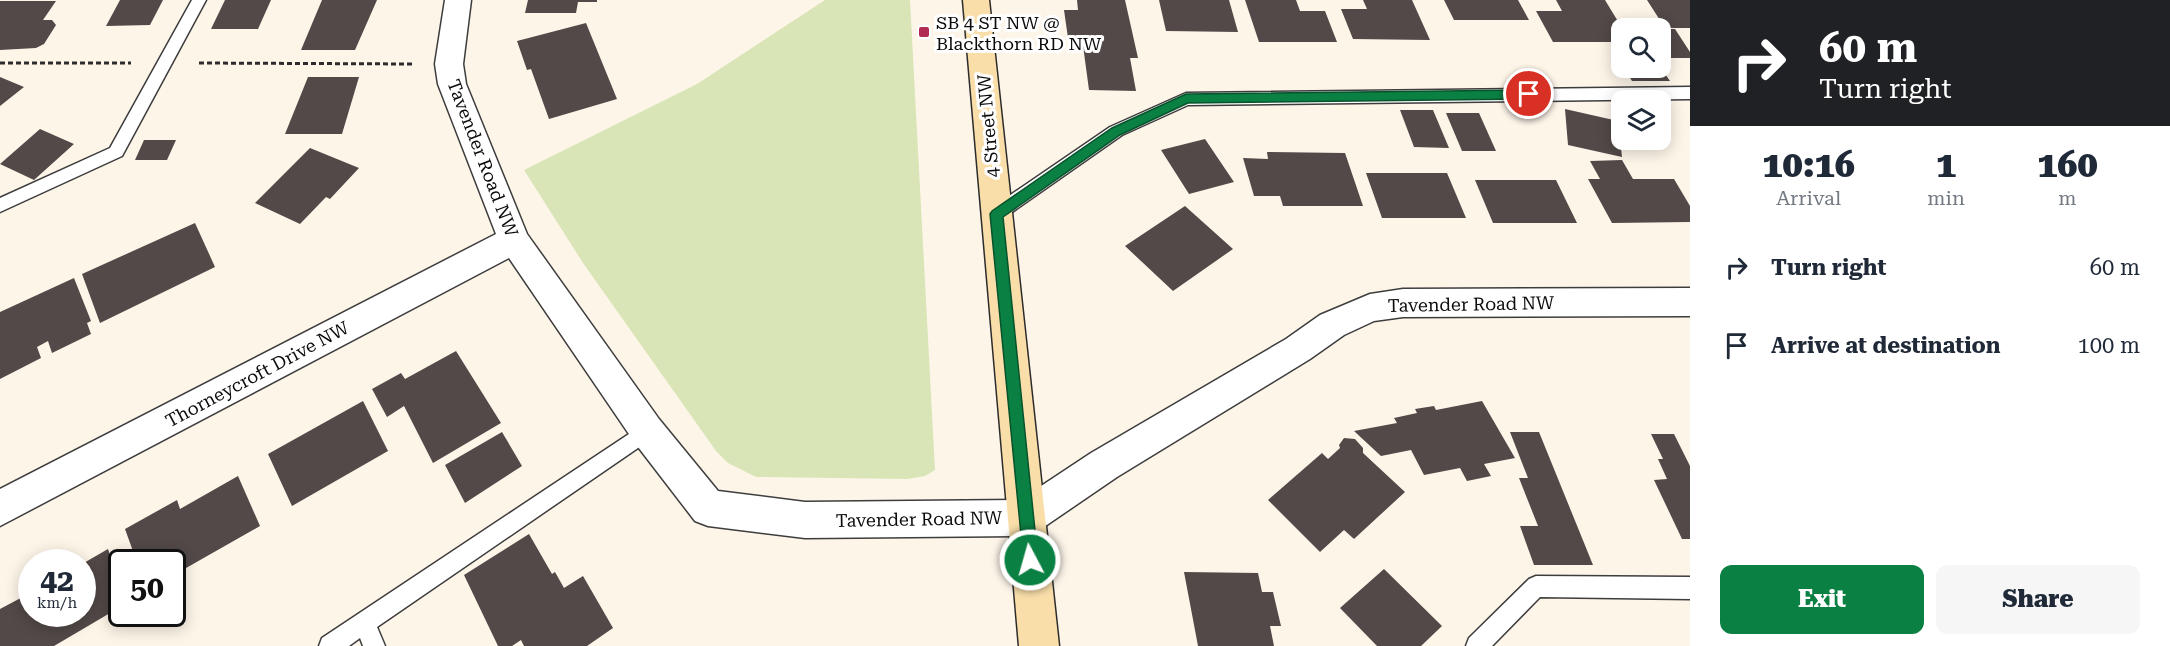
<!DOCTYPE html>
<style>
:root{--surface:#fff;--page:#f6f6f7;--text:#1f2937;--muted:#747a83;--accent:#0b8043}
body{margin:0;font-family:"Roboto Serif",serif;background:var(--page);color:var(--text);height:100vh;display:flex;flex-direction:column;font-size:22px;white-space:nowrap}
*{box-sizing:border-box;margin:0}
p{font-size:20px;color:var(--muted)}
.icon{flex:none;width:33px;height:33px;fill:none;stroke:currentColor;stroke-width:2;stroke-linecap:round;stroke-linejoin:round}
.map{position:relative;flex:1;overflow:hidden}
.panel{display:flex;flex-direction:column;background:var(--surface);width:480px}
.panel>*{flex:none}
.hud{background:#202124;color:#fff;overflow:hidden}
.fabs{position:absolute;left:1611px;top:18px;display:grid;gap:12px}
.fabs a{display:grid;place-items:center;width:60px;height:60px;border-radius:12px;background:var(--surface);box-shadow:0 3px 15px #0003;font-size:30px}
.speed{position:absolute;left:18px;top:549px;display:flex;gap:12px;font-size:30px;font-weight:700;text-align:center}
.speed>*{display:grid;place-content:center;width:78px;height:78px;border-radius:50%;background:var(--surface);box-shadow:0 3px 15px #0003;line-height:1}
.speed small{font-size:15px;font-weight:400}
.speed .limit{border:3px solid #111;border-radius:9px;background:#fff;color:#111}
.pin{position:absolute;display:grid;place-items:center;width:51px;height:51px;color:#fff;margin:-26px;border:3px solid #fff;border-radius:50%;box-shadow:0 2px 6px #0007}
.me{position:absolute;width:66px;margin:-33px;rotate:354deg;stroke-linejoin:round;filter:drop-shadow(0 0 4px #0008)}
.turn{display:flex;align-items:center;gap:21px;height:126px;padding:0 30px;font-size:27px}
.turn .icon{width:78px;height:78px;stroke-width:2.5}
.turn b{display:block;font-size:42px;line-height:51px}
.eta{display:flex;justify-content:space-evenly;align-items:center;height:102px;text-align:center}
.eta b{font-size:36px;font-weight:800;line-height:42px}
.button{display:flex;gap:12px;margin-top:auto;padding:12px 30px}
.button a{flex:1;height:69px;border-radius:12px;background:var(--accent);color:#fff;font-size:24px;font-weight:800;line-height:69px;text-align:center}
.button a+a{background:var(--page);color:var(--text)}
ul{padding:0;list-style:none}
li{display:flex;align-items:center;gap:18px;height:78px;padding:0 30px}
li div{flex:1}
li b{display:block;font-size:22px}
li em{font-style:normal}
main{display:flex;flex:1;min-height:0}
.map>svg:first-child{display:block}
.green{fill:#d9e5b6}
.building{fill:#524948}
.lines{fill:none;stroke-linecap:round;stroke-linejoin:round}
.service-casing{stroke:#3d3d3d;stroke-width:3}
.minor-casing{stroke:#3d3d3d;stroke-width:3}
.secondary-casing{stroke:#2c2c2c;stroke-width:3}
.path{stroke:#2c2c2c;stroke-width:3;stroke-dasharray:5 3;stroke-linecap:butt}
.service{fill:#fff;fill-rule:evenodd}
.minor{fill:#fff;fill-rule:evenodd}
.secondary{fill:#f9dea9;fill-rule:evenodd}
.route{fill:#0b8043;stroke:#07532c;stroke-width:1.5}
.poi-dot{fill:#b02d51;stroke:#fff;stroke-width:2}
.labels{text-anchor:middle;dominant-baseline:central;stroke-width:6;stroke-linejoin:round;paint-order:stroke}
.poi-label{font-size:18px;fill:#0a0a0a;stroke:#fff;text-anchor:start}
.street-label{font-size:18px;fill:#0a0a0a;stroke:#fff}
</style>
<main>
<div class="map">
<svg width="1690" height="646" viewBox="0 0 1690 646">
<rect width="100%" height="100%" fill="#fef5e9"/>
<path class="green" d="M 825,0 L 910,0 L 935,470 L 925,476 L 907,479 L 756,477 L 728,463 L 716,451 L 583,263 L 524,170 L 697,84 Z"/>
<path class="building" d="M 120,0 L 163,0 L 150,25 L 106,26 Z
M 225,0 L 271,0 L 258,29 L 211,29 Z
M 322,0 L 377,0 L 355,50 L 301,50 Z
M 528,0 L 597,0 L 597,2 L 578,2 L 576,13 L 525,13 Z
M 1077,0 L 1125,0 L 1138,58 L 1130,58 L 1136,91 L 1089,90 L 1082,38 L 1068,38 L 1064,10 L 1078,10 Z
M 1159,0 L 1229,0 L 1238,32 L 1166,31 Z
M 1245,0 L 1296,0 L 1300,11 L 1325,11 L 1337,42 L 1259,42 Z
M 1363,0 L 1412,0 L 1430,40 L 1353,39 L 1341,9 L 1367,9 Z
M 1444,0 L 1518,0 L 1529,20 L 1454,20 Z
M 1556,0 L 1605,0 L 1622,28 L 1622,42 L 1553,42 L 1536,11 L 1562,11 Z
M 1647,0 L 1690,0 L 1690,28 L 1665,28 Z
M 0,1 L 56,1 L 43,20 L 52,20 L 56,25 L 44,44 L 36,48 L 0,50 Z
M 586,23 L 617,99 L 549,119 L 531,69 L 527,70 L 517,41 Z
M 1660,29 L 1675,29 L 1690,52 L 1690,58 L 1661,58 Z
M 1624,68 L 1661,68 L 1670,81 L 1632,81 Z
M 0,77 L 24,87 L 0,106 Z
M 308,77 L 359,77 L 342,134 L 285,134 Z
M 1565,109 L 1618,121 L 1622,157 L 1568,145 Z
M 1400,110 L 1433,110 L 1449,148 L 1414,147 Z
M 1446,113 L 1479,113 L 1496,151 L 1462,151 Z
M 40,129 L 74,144 L 34,180 L 0,164 Z
M 1205,139 L 1234,182 L 1189,194 L 1161,150 Z
M 144,140 L 176,140 L 167,160 L 135,160 Z
M 310,148 L 359,168 L 330,199 L 326,197 L 300,224 L 255,203 Z
M 1267,152 L 1345,153 L 1363,206 L 1283,206 L 1280,196 L 1254,196 L 1243,158 L 1268,159 Z
M 1622,160 L 1633,179 L 1674,179 L 1690,206 L 1690,222 L 1612,223 L 1588,179 L 1600,179 L 1590,161 Z
M 1366,173 L 1447,173 L 1466,218 L 1382,218 Z
M 1475,180 L 1556,180 L 1577,223 L 1493,223 Z
M 1185,206 L 1233,249 L 1173,291 L 1125,246 Z
M 195,223 L 215,267 L 100,323 L 82,274 Z
M 74,278 L 91,321 L 87,323 L 91,334 L 52,353 L 48,341 L 37,347 L 41,358 L 0,379 L 0,312 Z
M 456,351 L 501,423 L 433,463 L 404,406 L 387,417 L 372,389 L 401,373 L 405,379 Z
M 363,401 L 388,451 L 292,506 L 268,454 Z
M 1482,401 L 1515,458 L 1484,464 L 1491,476 L 1467,481 L 1460,468 L 1424,475 L 1411,450 L 1381,456 L 1354,431 L 1397,423 L 1394,418 L 1417,413 L 1415,409 L 1434,406 L 1436,410 Z
M 502,432 L 522,466 L 465,503 L 445,465 Z
M 1510,432 L 1539,432 L 1593,565 L 1534,565 L 1520,526 L 1538,526 L 1519,478 L 1528,478 Z
M 1651,434 L 1674,434 L 1690,466 L 1690,539 L 1682,539 L 1654,480 L 1667,479 L 1658,459 L 1663,459 Z
M 1344,438 L 1355,439 L 1363,448 L 1363,453 L 1405,492 L 1354,539 L 1344,530 L 1320,552 L 1268,500 L 1322,453 L 1328,459 L 1340,448 L 1339,445 Z
M 238,476 L 260,526 L 172,576 L 172,562 L 119,562 L 134,554 L 125,529 L 177,500 L 180,509 Z
M 529,534 L 552,574 L 555,572 L 564,588 L 583,576 L 613,628 L 587,646 L 524,646 L 521,640 L 512,646 L 498,646 L 464,575 Z
M 108,549 L 122,590 L 122,606 L 54,646 L 0,646 L 0,609 L 32,592 L 32,614 L 82,614 L 82,564 Z
M 1384,569 L 1442,626 L 1421,646 L 1377,646 L 1340,608 Z
M 1184,572 L 1258,573 L 1262,592 L 1273,592 L 1281,626 L 1270,626 L 1274,646 L 1198,646 Z"/>
<g class="lines">
<defs>
<path id="service" d="M 192,0 L 206,0 L 122,156 L 0,212 L 0,198 L 110,148 Z
M 1690,87 L 1690,99 L 1188,105 L 1122,135 L 1002,219 L 990,219 L 988,214 L 990,209 L 1110,127 L 1186,93 Z
M 647,422 L 654,425 L 657,431 L 654,437 L 377,627 L 385,646 L 363,646 L 360,638 L 349,646 L 319,646 L 322,638 Z
M 1536,576 L 1690,577 L 1690,599 L 1540,597 L 1492,646 L 1466,646 L 1469,638 L 1529,579 Z"/>
<path id="minor" d="M 445,0 L 471,0 L 463,64 L 466,84 L 527,234 L 659,419 L 718,491 L 805,502 L 1020,500 L 1091,453 L 1286,339 L 1320,315 L 1370,294 L 1403,289 L 1690,288 L 1690,316 L 1403,317 L 1374,321 L 1344,335 L 1310,359 L 1117,477 L 1038,531 L 1025,536 L 805,538 L 708,526 L 695,521 L 635,443 L 509,258 L 0,526 L 0,489 L 496,234 L 438,84 L 435,64 Z"/>
<path id="secondary" d="M 963,0 L 989,0 L 1059,646 L 1019,646 Z"/>
</defs>
<use href="#service" class="service-casing"/>
<use href="#minor" class="minor-casing"/>
<use href="#secondary" class="secondary-casing"/>
<path class="path" d="M 0,63 L 131,63
M 199,63 L 413,64"/>
<use href="#service" class="service"/>
<use href="#minor" class="minor"/>
<use href="#secondary" class="secondary"/>
</g>
<path class="route" d="M 1529,90 L 1535,94 L 1529,99 L 1188,103 L 1120,135 L 1003,217 L 1038,560 L 1035,566 L 1030,568 L 1024,566 L 990,214 L 992,211 L 1112,128 L 1186,94 Z"/>
<rect class="poi-dot" x="918" y="26" width="12" height="12" rx="3"/>
<g class="labels">
<g class="poi-label">
<text x="936" y="22">SB 4 ST NW @<tspan x="936" dy="21">Blackthorn RD NW</tspan></text>
</g>
<g class="street-label">
<text transform="translate(988 126) rotate(-95)">4 Street NW</text>
<text transform="translate(483 158) rotate(69)">Tavender Road NW</text>
<text transform="translate(1471 304) rotate(-1)">Tavender Road NW</text>
<text transform="translate(257 374) rotate(-28)">Thorneycroft Drive NW</text>
<text transform="translate(919 519) rotate(-1)">Tavender Road NW</text>
</g>
</g>
</svg>
<div class="fabs">
<a><svg class="icon" aria-label="search" viewBox="0 0 24 24"><circle cx="10" cy="10" r="6"/><path d="M15 15l6 6"/></svg></a>
<a><svg class="icon" aria-label="layers" viewBox="0 0 24 24"><path d="M12 4l9 5-9 5-9-5zM3 14l9 5 9-5"/></svg></a>
</div>
<div class="speed"><div>42<small>km/h</small></div><div class="limit">50</div></div>
<div class="pin" style="left:1529px;top:94px;background:#d93025"><svg class="icon" aria-label="arrive" viewBox="0 0 24 24"><path d="M6 21V4h12l-3 4 3 4H6"/></svg></div>
<svg class="me" style="left:1030px;top:560px" viewBox="-20 -20 40 40"><circle r="17" fill="#0b8043" stroke="#fff" stroke-width="3"/><path d="M0-11L8 9 0 5-8 9z" fill="#fff"/></svg>
</div>
<section class="panel">
<div class="hud">
<div class="turn"><svg class="icon" aria-label="right" viewBox="0 0 24 24"><path d="M7 20v-9h11M14 6l5 5-5 5"/></svg><div><b>60 m</b>Turn right</div></div>
</div>
<div class="eta">
<div><b>10:16</b><p>Arrival</p></div>
<div><b>1</b><p>min</p></div>
<div><b>160</b><p>m</p></div>
</div>
<ul>
<li><svg class="icon" aria-label="right" viewBox="0 0 24 24"><path d="M7 20v-9h11M14 6l5 5-5 5"/></svg><div><b>Turn right</b></div><em>60 m</em></li>
<li><svg class="icon" aria-label="arrive" viewBox="0 0 24 24"><path d="M6 21V4h12l-3 4 3 4H6"/></svg><div><b>Arrive at destination</b></div><em>100 m</em></li>
</ul>
<div class="button"><a>Exit</a><a>Share</a></div>
</section>
</main>
